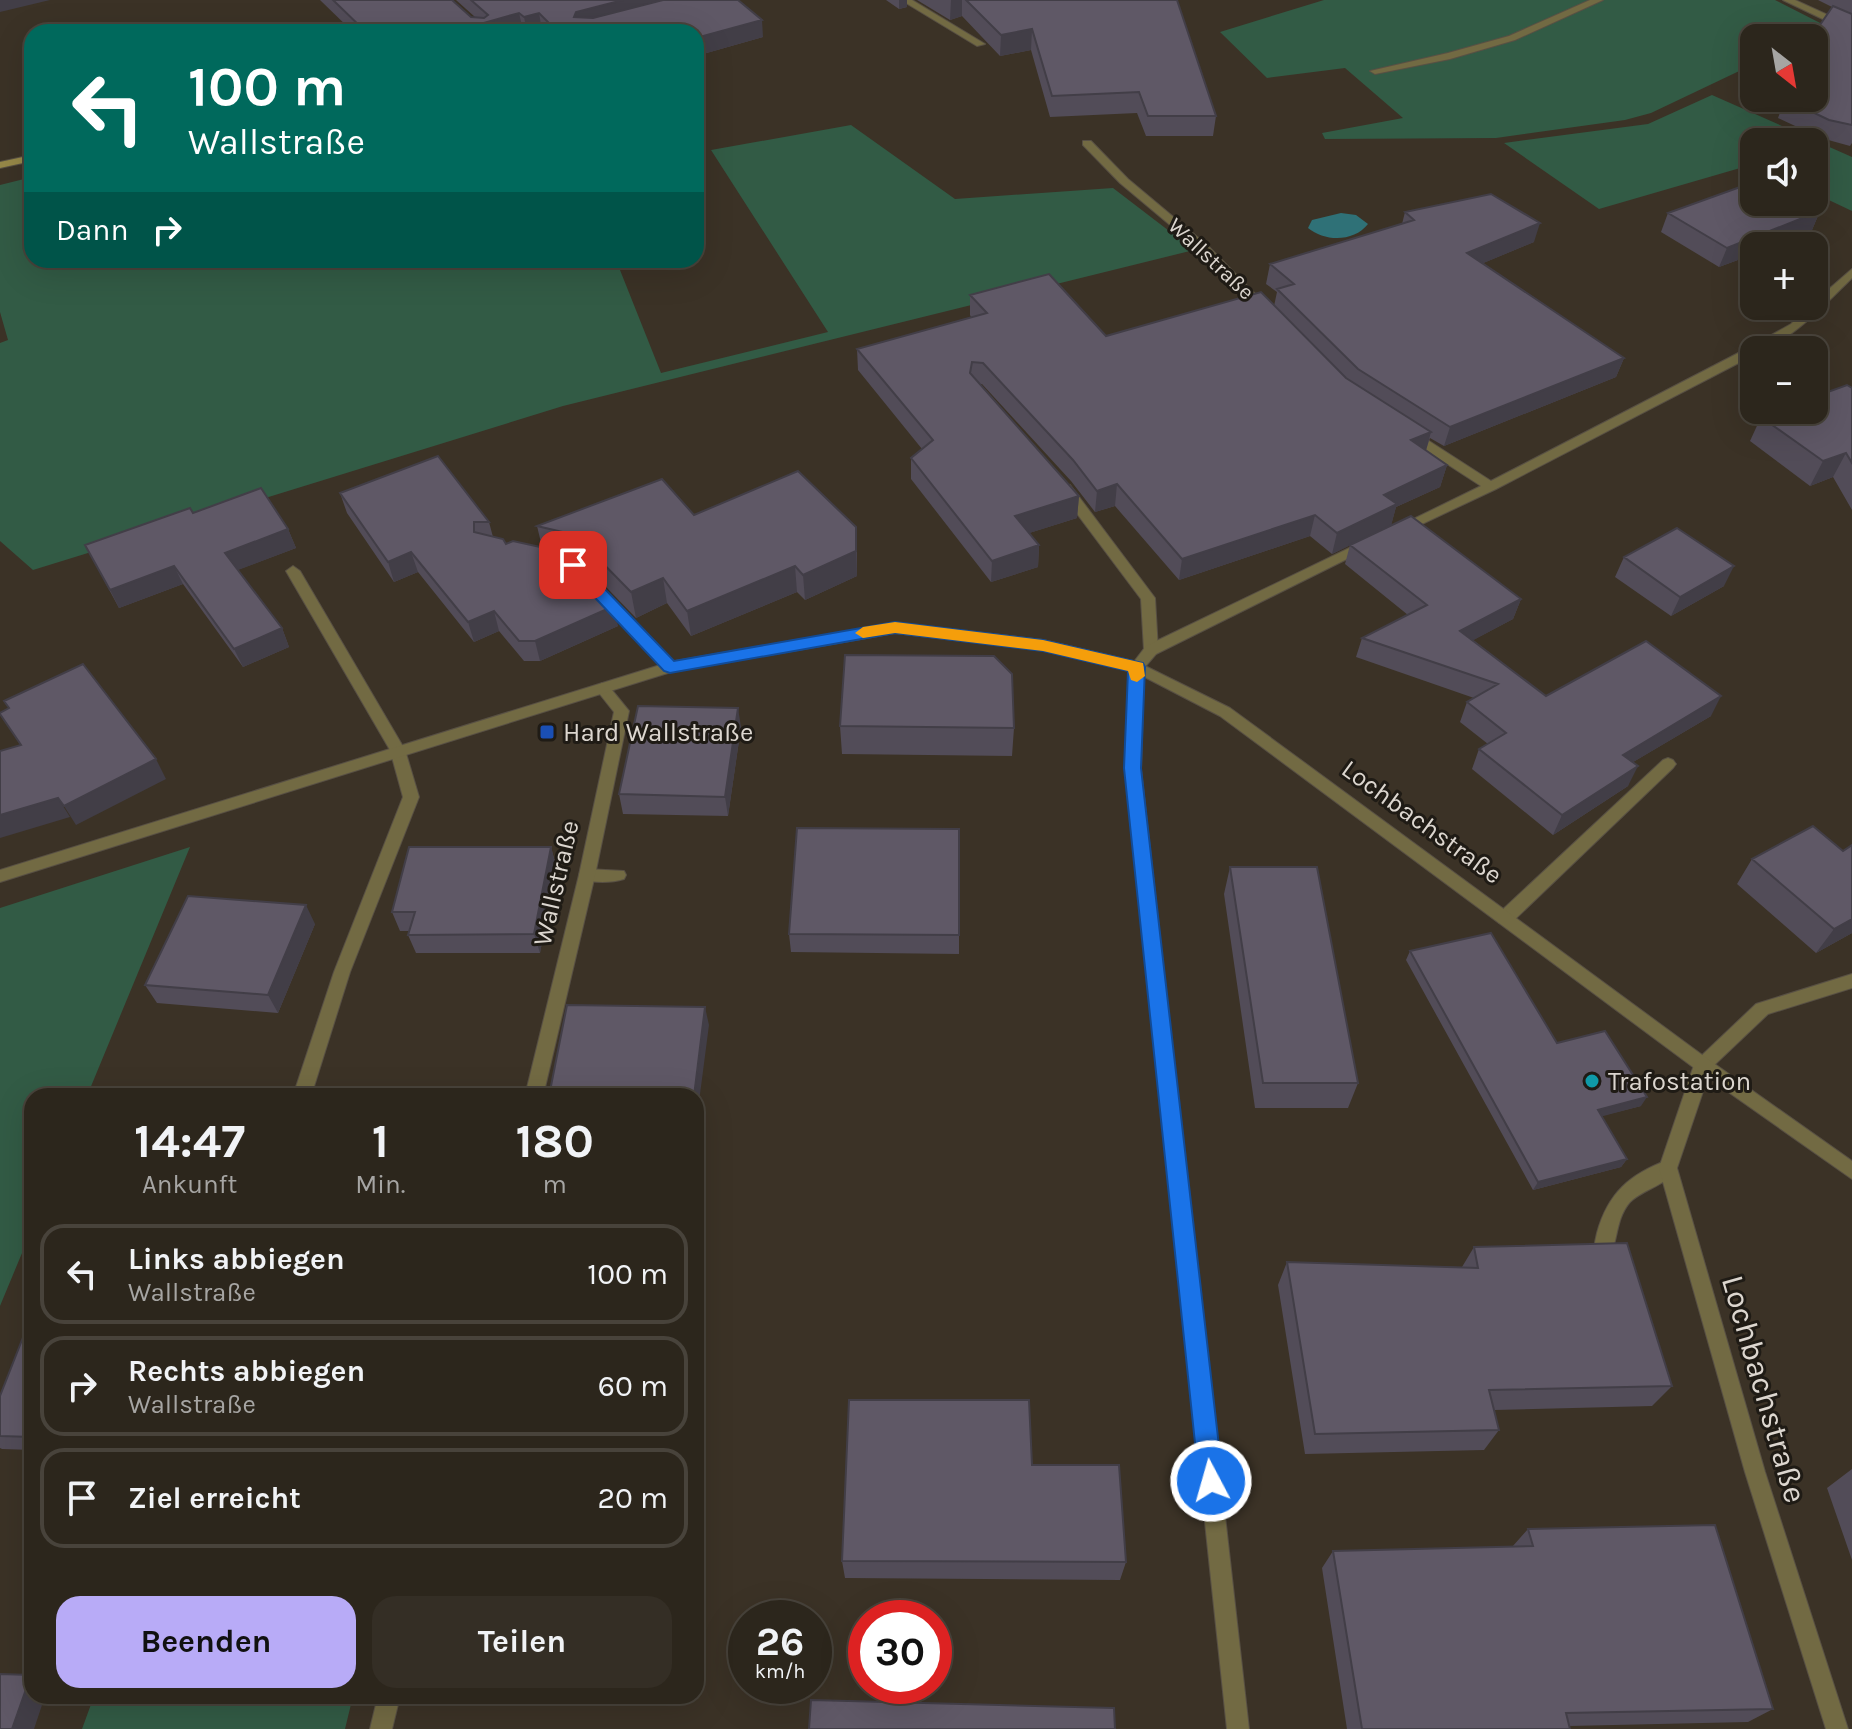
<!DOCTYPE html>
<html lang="de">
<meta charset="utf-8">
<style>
:root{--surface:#2c261c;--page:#342e25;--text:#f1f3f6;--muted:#a6a5a3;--line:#48433b;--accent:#b8abf7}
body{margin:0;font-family:Karla,sans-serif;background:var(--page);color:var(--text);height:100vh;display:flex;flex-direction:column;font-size:30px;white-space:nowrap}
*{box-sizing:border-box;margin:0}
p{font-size:26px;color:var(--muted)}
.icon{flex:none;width:44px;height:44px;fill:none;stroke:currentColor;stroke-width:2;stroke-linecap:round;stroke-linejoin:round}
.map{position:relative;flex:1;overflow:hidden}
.drawer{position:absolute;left:24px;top:1088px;width:680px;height:616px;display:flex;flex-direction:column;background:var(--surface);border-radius:24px;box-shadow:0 8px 32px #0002,0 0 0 2px var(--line)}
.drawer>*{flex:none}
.guide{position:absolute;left:24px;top:24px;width:680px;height:244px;border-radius:24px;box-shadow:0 8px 32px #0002,0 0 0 2px var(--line);background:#00695c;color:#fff;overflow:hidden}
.needle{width:52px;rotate:149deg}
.fabs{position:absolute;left:1740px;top:24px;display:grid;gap:16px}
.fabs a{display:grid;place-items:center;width:88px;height:88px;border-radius:16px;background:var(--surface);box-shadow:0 8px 32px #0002,0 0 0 2px var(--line);font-size:40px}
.speed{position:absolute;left:728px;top:1600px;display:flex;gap:16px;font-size:40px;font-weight:700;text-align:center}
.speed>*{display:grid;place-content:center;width:104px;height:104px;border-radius:50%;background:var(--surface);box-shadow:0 8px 32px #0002,0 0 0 2px var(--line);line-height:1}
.speed small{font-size:20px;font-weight:400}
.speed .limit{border:12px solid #d22;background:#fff;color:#111}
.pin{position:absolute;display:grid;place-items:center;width:68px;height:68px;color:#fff;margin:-34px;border-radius:16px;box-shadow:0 4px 12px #0006}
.me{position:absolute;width:88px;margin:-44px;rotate:354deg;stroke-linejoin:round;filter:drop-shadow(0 0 6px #0008)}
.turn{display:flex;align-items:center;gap:28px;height:168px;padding:0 32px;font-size:36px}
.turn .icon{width:104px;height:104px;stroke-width:2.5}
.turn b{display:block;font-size:56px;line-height:68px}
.then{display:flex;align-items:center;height:76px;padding:0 32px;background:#0003;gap:16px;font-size:30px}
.eta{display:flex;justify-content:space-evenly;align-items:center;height:136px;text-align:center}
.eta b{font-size:48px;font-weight:700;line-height:56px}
.cta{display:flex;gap:16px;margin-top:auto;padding:16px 32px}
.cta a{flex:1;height:92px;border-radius:24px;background:var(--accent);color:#111;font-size:32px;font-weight:700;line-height:92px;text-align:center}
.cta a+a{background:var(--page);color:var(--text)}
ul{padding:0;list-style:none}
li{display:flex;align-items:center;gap:24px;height:100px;margin:0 16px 12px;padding:0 16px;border:4px solid var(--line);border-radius:24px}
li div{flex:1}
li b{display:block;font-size:30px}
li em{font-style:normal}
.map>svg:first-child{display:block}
.green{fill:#325b45}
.water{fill:#2f7177}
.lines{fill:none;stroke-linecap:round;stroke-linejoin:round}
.service-casing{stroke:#585044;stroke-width:2}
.minor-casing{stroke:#585044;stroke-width:2}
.tertiary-casing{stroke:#585044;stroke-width:2}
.secondary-casing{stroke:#585044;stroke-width:2}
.service{fill:#726a43;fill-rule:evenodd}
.minor{fill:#726a43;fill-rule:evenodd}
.tertiary{fill:#726a43;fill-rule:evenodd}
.secondary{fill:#968848;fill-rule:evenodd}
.wall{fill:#524c58}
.shaded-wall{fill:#423e47}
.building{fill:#5f5866;stroke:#423e47;stroke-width:2}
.route{fill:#1a73e8;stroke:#114b97;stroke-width:2}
.slow{fill:#f59e0b}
.transit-dot{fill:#1a4fb4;stroke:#1f1b15;stroke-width:3}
.culture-dot{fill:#0f9aa8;stroke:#1f1b15;stroke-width:3}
.labels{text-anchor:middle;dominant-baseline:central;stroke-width:6;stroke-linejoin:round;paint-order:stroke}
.far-street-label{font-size:22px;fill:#dcd6cf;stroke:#1f1b15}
.poi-label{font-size:26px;fill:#dcd6cf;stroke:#1f1b15;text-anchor:start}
.street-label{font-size:26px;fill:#dcd6cf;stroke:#1f1b15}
.near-street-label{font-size:32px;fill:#dcd6cf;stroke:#1f1b15}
</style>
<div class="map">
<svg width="1852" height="1729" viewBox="0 0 1852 1729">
<rect width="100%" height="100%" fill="#3b3226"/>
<path class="green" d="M 1324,0 L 1775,0 L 1828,27 L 1807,38 L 1754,38 L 1754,64 L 1651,113 L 1625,120 L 1496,138 L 1325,139 L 1322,133 L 1403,118 L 1345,68 L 1267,78 L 1220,32 Z
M 1712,95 L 1852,157 L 1852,211 L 1814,193 L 1814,142 L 1754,142 L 1754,164 L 1599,209 L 1504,143 L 1648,124 Z
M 851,125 L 955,199 L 1113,188 L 1194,250 L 563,406 L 33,570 L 0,541 L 0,343 L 8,340 L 0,312 L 0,185 L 32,177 L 32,260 L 616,260 L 661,373 L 828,332 L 711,150 Z
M 190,847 L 87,1096 L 32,1096 L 32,1229 L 0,1306 L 0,908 Z
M 94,1696 L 353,1696 L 345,1729 L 82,1729 Z"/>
<path class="water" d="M 1341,213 L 1356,215 L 1368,224 C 1354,242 1325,242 1308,228 L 1312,220 Z"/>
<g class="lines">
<defs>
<path id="service" d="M 901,0 L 912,0 L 985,44 L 977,46 Z
M 1590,0 L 1603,0 L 1515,40 L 1450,59 L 1375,74 L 1370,71 L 1448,53 L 1509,36 Z
M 1065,484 L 1070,485 L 1155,598 L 1158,650 L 1156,654 L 1151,655 L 1144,650 L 1141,599 L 1060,491 L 1059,488 Z
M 293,566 L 300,571 L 405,750 L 419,797 L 350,972 L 311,1096 L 293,1096 L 334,972 L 403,797 L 390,750 L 286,571 Z
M 600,588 L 605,590 L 675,663 L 677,667 L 675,671 L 665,671 L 595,596 L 593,593 Z
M 1668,758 L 1673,760 L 1676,764 L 1673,768 L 1511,923 L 1499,923 L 1497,918 L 1499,913 L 1663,760 Z
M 587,869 L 624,871 L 626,875 L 624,879 C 612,883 593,883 581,879 L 579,875 L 581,871 Z
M 1852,974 L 1852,988 L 1768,1014 L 1709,1070 L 1703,1073 L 1697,1070 L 1694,1065 L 1697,1060 L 1756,1004 Z
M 1668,1160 L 1675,1162 L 1677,1168 C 1670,1184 1643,1189 1630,1202 C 1616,1218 1618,1239 1610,1257 L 1603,1260 L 1596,1257 C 1593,1249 1595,1242 1597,1233 C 1608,1193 1630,1174 1668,1160 Z"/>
<path id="minor" d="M 1783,0 L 1795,0 L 1852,26 L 1852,33 Z
M 1083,141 L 1091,141 L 1128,179 L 1208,246 L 1268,307 L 1268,311 L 1260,311 L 1200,250 L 1120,183 L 1083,145 Z
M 1852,269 L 1852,278 C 1830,299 1784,350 1754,350 L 1754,355 L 1496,489 L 1403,533 L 1398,534 L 1391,530 L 1481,486 L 1407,438 L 1407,432 L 1415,432 L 1491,481 L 1750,347 L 1791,324 L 1809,306 L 1814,306 L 1814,302 Z
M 1814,381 L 1852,407 L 1852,417 L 1814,391 Z
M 1366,540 L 1373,544 L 1371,547 L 1156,654 L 1144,668 L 1141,770 L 1249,1729 L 1227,1729 L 1125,770 L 1130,667 L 1146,646 Z
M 602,683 L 607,684 L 629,711 L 595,875 L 543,1096 L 525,1096 L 579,875 L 614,712 L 595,688 Z
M 1703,1057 L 1709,1060 L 1712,1065 L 1677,1168 L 1765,1472 L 1848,1729 L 1826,1729 L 1745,1472 L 1659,1168 L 1694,1065 L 1697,1060 Z
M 378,1696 L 400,1696 L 392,1729 L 370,1729 Z"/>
<path id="tertiary" d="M 895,623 L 1043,640 L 1137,662 L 1230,708 L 1709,1060 L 1852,1161 L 1852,1179 L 1697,1070 L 1220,716 L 1133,671 L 1043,650 L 895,633 L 671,672 L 0,882 L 0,870 L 670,662 Z"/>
<path id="secondary" d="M 32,155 L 32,161 L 0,168 L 0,162 Z"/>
</defs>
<use href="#service" class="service-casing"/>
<use href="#minor" class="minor-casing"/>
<use href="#tertiary" class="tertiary-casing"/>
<use href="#secondary" class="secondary-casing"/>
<use href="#service" class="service"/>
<use href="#minor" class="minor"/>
<use href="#tertiary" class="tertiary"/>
<use href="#secondary" class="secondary"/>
</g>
<path class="wall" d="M 320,0 L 452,0 L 471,17 L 475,17 L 456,0 L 738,0 L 763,37 L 696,56 L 696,32 L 544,32 L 542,30 L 536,32 L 524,32 L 523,30 L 517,32 L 353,32 Z
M 886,0 L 907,0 L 907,7 L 899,9 Z
M 917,0 L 1177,0 L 1216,116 L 1213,136 L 1146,136 L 1137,113 L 1050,117 L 1031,50 L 1000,56 L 962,16 L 950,20 Z
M 1818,0 L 1852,0 L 1852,143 L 1850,146 L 1821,138 L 1778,118 L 1782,107 L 1771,104 L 1773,98 L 1814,98 L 1832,7 Z
M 1820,211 L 1812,230 L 1773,246 L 1754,246 L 1754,254 L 1719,267 L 1661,232 L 1668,213 Z
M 1405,212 L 1534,242 L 1483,263 L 1624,358 L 1616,377 L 1444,446 L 1430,438 L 1426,450 L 1447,465 L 1440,487 L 1396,507 L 1391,525 L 1521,599 L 1513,619 L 1473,640 L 1546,696 L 1711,716 L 1633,762 L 1628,786 L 1553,835 L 1472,769 L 1479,749 L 1488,744 L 1460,722 L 1467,702 L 1474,698 L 1356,657 L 1362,638 L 1408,615 L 1345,564 L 1350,545 L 1332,554 L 1310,536 L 1179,580 L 1115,506 L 1095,512 L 1071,481 L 982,384 L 980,384 L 1079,496 L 1077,518 L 1029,533 L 1039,545 L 1038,567 L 991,582 L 911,479 L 911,458 L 922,449 L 858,370 L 857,349 L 971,317 L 970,315 L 970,295 L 1106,336 L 1274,306 L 1277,292 L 1266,284 L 1270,264 L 1402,224 Z
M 1852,388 L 1852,510 L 1833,477 L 1810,486 L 1750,441 L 1761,417 Z
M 340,493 L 489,522 L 493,537 L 506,544 L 542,547 L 537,526 L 694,515 L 857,552 L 857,576 L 805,600 L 797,592 L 691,636 L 667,603 L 636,618 L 580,560 L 568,557 L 618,626 L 540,661 L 524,661 L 499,631 L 474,642 L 418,572 L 394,582 L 347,513 Z
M 193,513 L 288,529 L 296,548 L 237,570 L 282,628 L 289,647 L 243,667 L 183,584 L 119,608 L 85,545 Z
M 1624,557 L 1724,586 L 1671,616 L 1615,577 Z
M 840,726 L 1014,728 L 1012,756 L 842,754 Z
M 741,727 L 728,816 L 623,814 L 619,794 Z
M 1852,845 L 1852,933 L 1816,953 L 1737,884 L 1752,859 L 1843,851 Z
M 551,847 L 556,866 L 540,953 L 416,953 L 408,935 L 409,931 L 400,931 L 392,912 Z
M 1230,867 L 1358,1083 L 1348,1108 L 1255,1108 L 1224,894 Z
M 315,924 L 278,1013 L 157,1003 L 145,985 Z
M 789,934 L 959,935 L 959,954 L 791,952 Z
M 1410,951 L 1557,1043 L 1641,1106 L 1601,1116 L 1627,1159 L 1621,1167 L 1533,1190 L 1406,960 Z
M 1474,1247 L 1672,1386 L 1652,1406 L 1494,1410 L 1499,1430 L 1484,1450 L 1305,1454 L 1278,1285 L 1287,1262 L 1462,1267 Z
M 32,1317 L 32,1450 L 2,1449 L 0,1448 L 0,1396 Z
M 1032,1465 L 1126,1562 L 1120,1580 L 845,1578 L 842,1561 Z
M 1852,1469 L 1852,1560 L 1827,1488 Z
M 1528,1529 L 1773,1709 L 1748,1722 L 1569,1726 L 1570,1729 L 1347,1729 L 1322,1568 L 1333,1551 L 1512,1547 Z"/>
<path class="shaded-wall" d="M 0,0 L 50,0 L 0,12 Z
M 623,0 L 692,0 L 578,32 L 574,17 L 576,12 Z
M 899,0 L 907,0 L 907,7 L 899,9 Z
M 951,0 L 962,0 L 962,16 L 950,20 Z
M 519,13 L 523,30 L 517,32 L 452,32 Z
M 539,13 L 542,30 L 527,32 L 524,17 Z
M 762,20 L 763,37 L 696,56 L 696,38 Z
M 1032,29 L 1031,50 L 1000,56 L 1001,35 Z
M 1820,211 L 1812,230 L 1773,246 L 1754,246 L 1754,254 L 1719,267 L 1727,248 Z
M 1540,223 L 1534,242 L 1462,272 L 1467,253 Z
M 1624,358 L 1616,377 L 1444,446 L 1450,427 Z
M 1431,432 L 1425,454 L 1411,440 Z
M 1846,453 L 1833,477 L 1810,486 L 1823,461 Z
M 1447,465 L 1440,487 L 1396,507 L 1391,526 L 1332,554 L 1337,533 L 1384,495 Z
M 1117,484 L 1115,506 L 1095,512 L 1097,491 Z
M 1079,496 L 1077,518 L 1014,538 L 1015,516 Z
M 1315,515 L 1310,536 L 1179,580 L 1182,559 Z
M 856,527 L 857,576 L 805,600 L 803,575 Z
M 288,529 L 296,548 L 233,572 L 225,553 Z
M 1039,545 L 1038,567 L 991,582 L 992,561 Z
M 411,552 L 418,572 L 394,582 L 388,562 Z
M 174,566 L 183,584 L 119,608 L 110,590 Z
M 795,566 L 797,592 L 691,636 L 687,611 Z
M 1734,566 L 1724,586 L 1671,616 L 1680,597 Z
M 663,578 L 667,603 L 636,618 L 631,592 Z
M 1521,599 L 1513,619 L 1453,651 L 1460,631 Z
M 614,606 L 618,626 L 540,661 L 535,641 Z
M 494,611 L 499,631 L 474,642 L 468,622 Z
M 282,628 L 289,647 L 243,667 L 234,649 Z
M 1721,696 L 1711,716 L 1613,774 L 1623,755 Z
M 738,708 L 741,727 L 728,816 L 725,797 Z
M 156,759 L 166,779 L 76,825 L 64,806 Z
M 1638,766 L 1628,786 L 1553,835 L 1562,815 Z
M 58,798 L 70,817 L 0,838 L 0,815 Z
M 551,847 L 556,866 L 540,953 L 534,934 Z
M 306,905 L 315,924 L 278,1013 L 268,995 Z
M 1852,919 L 1852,933 L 1816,953 L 1834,929 Z
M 705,1007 L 709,1025 L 696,1125 L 696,1096 L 694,1096 Z
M 1647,1097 L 1641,1106 L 1592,1119 L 1598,1110 Z
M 1627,1159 L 1621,1167 L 1533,1190 L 1538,1182 Z
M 31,1675 L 32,1676 L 32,1696 L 45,1696 L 34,1729 L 12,1729 Z"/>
<path class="building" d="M 333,0 L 452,0 L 471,17 L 484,18 L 488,15 L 471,0 L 623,0 L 576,12 L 574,17 L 593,18 L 663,0 L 738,0 L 762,20 L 696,38 L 696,32 L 558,32 L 539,13 L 524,17 L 519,13 L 452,32 L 366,32 Z
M 966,0 L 1177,0 L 1216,116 L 1148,116 L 1139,92 L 1052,96 L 1032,29 L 1001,35 Z
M 1833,6 L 1852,14 L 1852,125 L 1829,120 L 1785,99 L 1786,98 L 1814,98 L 1814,38 L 1811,38 Z
M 1754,182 L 1754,202 L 1804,202 L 1820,211 L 1727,248 L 1668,213 Z
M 1491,194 L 1540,223 L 1467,253 L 1624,358 L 1450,427 L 1358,369 L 1277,289 L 1294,284 L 1270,264 L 1414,220 L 1405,212 Z
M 1049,274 L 1106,336 L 1261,292 L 1346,378 L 1431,432 L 1411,440 L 1447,465 L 1384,495 L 1397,504 L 1337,533 L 1315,515 L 1182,559 L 1117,484 L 1097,491 L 1073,460 L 983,363 L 972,362 L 970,373 L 1079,496 L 1015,516 L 1039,545 L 992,561 L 911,458 L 933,440 L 857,349 L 987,313 L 970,295 Z
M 1847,385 L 1852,388 L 1852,463 L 1846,453 L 1823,461 L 1761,417 L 1779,410 L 1814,410 L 1814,397 Z
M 438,456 L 489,522 L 474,522 L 474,532 L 503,539 L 506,544 L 513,541 L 563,552 L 614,606 L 535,641 L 519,641 L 494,611 L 468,622 L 411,552 L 388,562 L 340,493 Z
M 798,471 L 856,527 L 856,551 L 803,575 L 795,566 L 687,611 L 663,578 L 631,592 L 575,535 L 537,526 L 662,479 L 694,515 Z
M 261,488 L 288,529 L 225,553 L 282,628 L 234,649 L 174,566 L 110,590 L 85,545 L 190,508 L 193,513 Z
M 1411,516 L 1521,599 L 1460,631 L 1546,696 L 1646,641 L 1721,696 L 1623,755 L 1638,766 L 1562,815 L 1479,749 L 1506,733 L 1467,702 L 1498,684 L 1362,638 L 1427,605 L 1350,545 Z
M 1677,528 L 1734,566 L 1680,597 L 1624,557 Z
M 845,655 L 994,656 L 1012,674 L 1014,728 L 840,726 Z
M 83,664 L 156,759 L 64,806 L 58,798 L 0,815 L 0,751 L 21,745 L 0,714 L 0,713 L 9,708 L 4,701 Z
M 638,706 L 738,708 L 725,797 L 619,794 Z
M 1813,826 L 1843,851 L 1852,845 L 1852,919 L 1834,929 L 1752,859 Z
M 797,828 L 959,829 L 959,935 L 789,934 Z
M 409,847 L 551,847 L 534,934 L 408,935 L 415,912 L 392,912 Z
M 1230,867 L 1317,867 L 1358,1083 L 1263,1083 Z
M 188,896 L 306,905 L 268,995 L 145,985 Z
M 1491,933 L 1557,1043 L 1605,1031 L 1647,1097 L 1598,1110 L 1627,1159 L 1538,1182 L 1410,951 Z
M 567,1005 L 705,1007 L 694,1096 L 549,1096 Z
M 1627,1243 L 1672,1386 L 1489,1390 L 1499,1430 L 1315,1434 L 1287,1262 L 1478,1268 L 1474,1247 Z
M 31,1317 L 32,1437 L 0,1436 L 0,1396 Z
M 849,1400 L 1029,1400 L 1032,1465 L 1119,1465 L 1126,1562 L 842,1561 Z
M 1715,1525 L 1773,1709 L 1566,1713 L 1570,1729 L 1362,1729 L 1333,1551 L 1533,1546 L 1528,1529 Z
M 0,1674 L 31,1675 L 12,1729 L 0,1729 Z
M 811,1700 L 1114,1708 L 1115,1729 L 809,1729 Z"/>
<path class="route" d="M 573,559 L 578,561 L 674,661 L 895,622 L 1043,640 L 1143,663 L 1145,667 L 1141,768 L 1223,1481 L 1219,1490 L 1211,1493 L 1202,1490 L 1199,1481 L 1124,768 L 1128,671 L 1043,651 L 895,633 L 670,673 L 664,671 L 567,568 L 567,561 Z"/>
<path class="slow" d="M 895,622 L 1043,640 L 1143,663 L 1145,676 L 1137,682 L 1131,680 L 1128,671 L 1043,651 L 895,633 L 863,638 L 855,633 L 863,627 Z"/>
<rect class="transit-dot" x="539" y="724" width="16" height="16" rx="4"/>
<circle class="culture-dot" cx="1592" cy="1081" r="8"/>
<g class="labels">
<g class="far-street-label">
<text transform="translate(1211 259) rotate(43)">Wallstraße</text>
</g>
<g class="poi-label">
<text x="563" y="732">Hard Wallstraße</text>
<text x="1608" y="1081">Trafostation</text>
</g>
<g class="street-label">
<text transform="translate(1422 822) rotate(36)">Lochbachstraße</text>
<text transform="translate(556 883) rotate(-77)">Wallstraße</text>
</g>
<g class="near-street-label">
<text transform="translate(1764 1389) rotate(74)">Lochbachstraße</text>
</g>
</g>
</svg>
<div class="fabs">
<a><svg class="needle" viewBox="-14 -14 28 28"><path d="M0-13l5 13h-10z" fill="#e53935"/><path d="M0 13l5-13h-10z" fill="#a6a5a3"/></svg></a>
<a><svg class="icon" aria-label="sound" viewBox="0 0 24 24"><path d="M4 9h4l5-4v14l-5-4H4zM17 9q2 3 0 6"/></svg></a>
<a>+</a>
<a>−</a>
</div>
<div class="speed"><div>26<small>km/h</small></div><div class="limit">30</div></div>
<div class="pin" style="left:573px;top:565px;background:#d93025"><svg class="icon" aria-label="arrive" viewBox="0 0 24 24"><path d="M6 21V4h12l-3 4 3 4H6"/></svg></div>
<svg class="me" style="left:1211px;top:1481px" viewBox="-20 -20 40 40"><circle r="17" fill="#1a73e8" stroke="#fff" stroke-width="3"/><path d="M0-11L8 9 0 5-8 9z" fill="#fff"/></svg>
<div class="guide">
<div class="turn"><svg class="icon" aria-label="left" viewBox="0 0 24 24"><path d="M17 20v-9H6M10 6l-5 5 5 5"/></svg><div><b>100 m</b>Wallstraße</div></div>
<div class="then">Dann<svg class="icon" aria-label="right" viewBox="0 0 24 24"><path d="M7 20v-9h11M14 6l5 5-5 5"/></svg></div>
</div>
<section class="drawer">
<div class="eta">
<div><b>14:47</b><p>Ankunft</p></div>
<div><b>1</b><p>Min.</p></div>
<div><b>180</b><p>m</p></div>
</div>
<ul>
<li><svg class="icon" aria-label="left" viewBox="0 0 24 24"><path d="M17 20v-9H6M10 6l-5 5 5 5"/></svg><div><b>Links abbiegen</b><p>Wallstraße</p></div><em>100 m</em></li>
<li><svg class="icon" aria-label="right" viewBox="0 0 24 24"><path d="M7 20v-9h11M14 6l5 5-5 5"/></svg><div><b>Rechts abbiegen</b><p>Wallstraße</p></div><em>60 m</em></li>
<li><svg class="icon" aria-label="arrive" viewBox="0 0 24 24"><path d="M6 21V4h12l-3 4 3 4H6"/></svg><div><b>Ziel erreicht</b></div><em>20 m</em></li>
</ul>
<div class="cta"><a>Beenden</a><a>Teilen</a></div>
</section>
</div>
